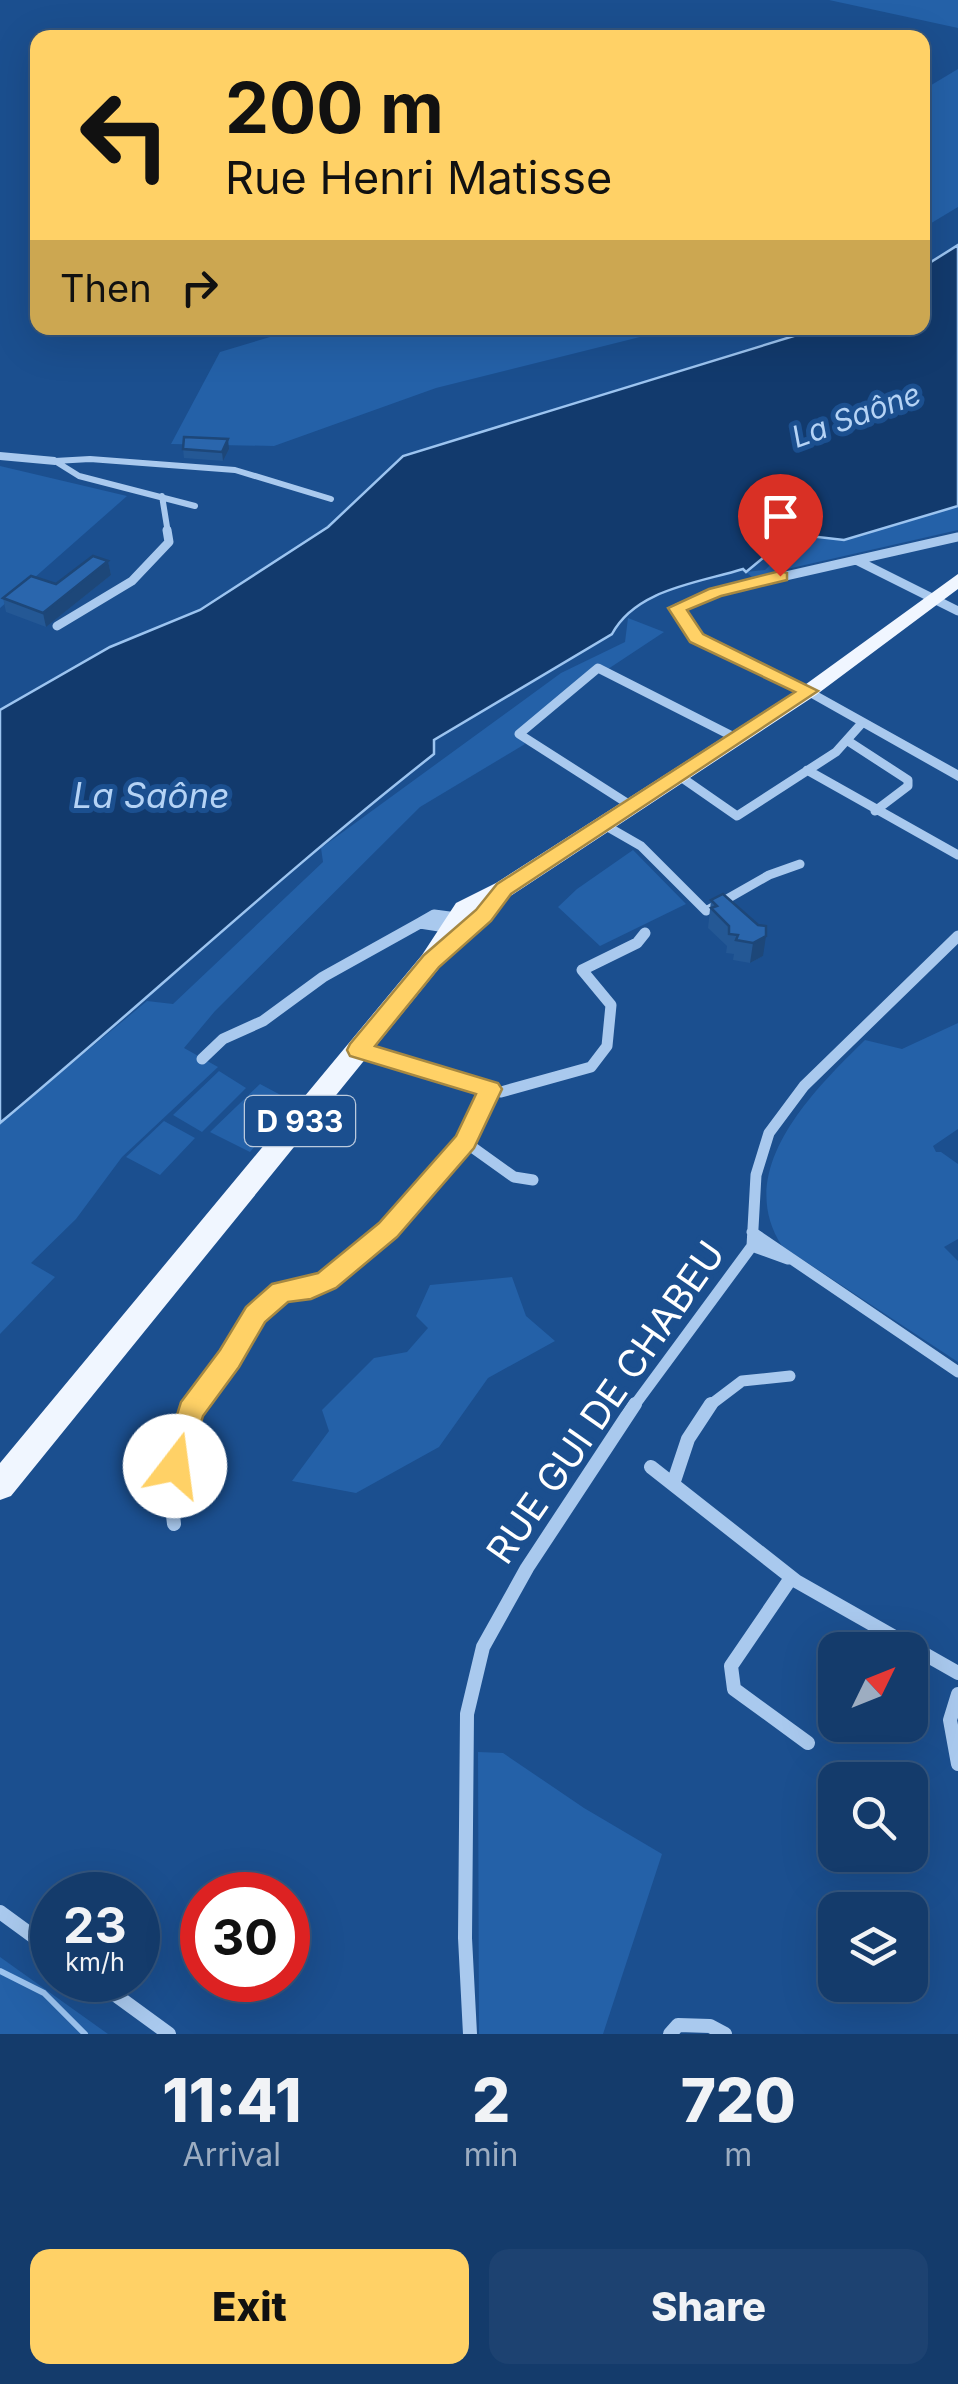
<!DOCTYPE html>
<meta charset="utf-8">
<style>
:root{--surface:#143b6b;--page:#1d4271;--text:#f1f3f6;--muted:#9dadc1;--line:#33557e;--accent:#ffd166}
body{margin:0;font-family:Inter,sans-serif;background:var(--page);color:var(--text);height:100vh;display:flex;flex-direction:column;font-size:38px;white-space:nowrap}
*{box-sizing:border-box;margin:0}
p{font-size:32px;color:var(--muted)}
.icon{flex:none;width:55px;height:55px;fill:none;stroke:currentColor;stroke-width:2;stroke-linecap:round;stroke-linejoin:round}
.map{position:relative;height:2034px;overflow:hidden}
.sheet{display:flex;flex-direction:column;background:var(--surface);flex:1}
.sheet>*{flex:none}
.guide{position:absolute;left:30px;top:30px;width:900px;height:305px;border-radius:20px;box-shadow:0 10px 40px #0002,0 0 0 2px var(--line);background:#ffd166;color:#111;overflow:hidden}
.needle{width:65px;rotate:47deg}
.fabs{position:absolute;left:818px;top:1632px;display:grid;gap:20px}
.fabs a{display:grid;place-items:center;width:110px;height:110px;border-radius:20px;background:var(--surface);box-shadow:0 10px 40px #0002,0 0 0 2px var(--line);font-size:50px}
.speed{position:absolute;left:30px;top:1872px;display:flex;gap:20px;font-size:50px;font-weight:700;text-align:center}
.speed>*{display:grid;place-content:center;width:130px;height:130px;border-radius:50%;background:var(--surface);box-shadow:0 10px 40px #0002,0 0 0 2px var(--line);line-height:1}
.speed small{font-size:25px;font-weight:400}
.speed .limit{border:15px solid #d22;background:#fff;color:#111}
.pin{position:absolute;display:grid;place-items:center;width:85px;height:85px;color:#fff;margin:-102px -42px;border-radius:50% 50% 50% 0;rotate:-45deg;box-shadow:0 0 10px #0007}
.pin .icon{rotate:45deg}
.me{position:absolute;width:110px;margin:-55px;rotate:15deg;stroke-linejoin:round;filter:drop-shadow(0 0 8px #0008)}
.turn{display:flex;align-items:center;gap:35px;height:210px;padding:0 30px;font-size:45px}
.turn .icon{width:130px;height:130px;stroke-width:2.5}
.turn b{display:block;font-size:70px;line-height:85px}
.then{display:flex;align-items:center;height:95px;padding:0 30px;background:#0003;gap:20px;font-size:38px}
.eta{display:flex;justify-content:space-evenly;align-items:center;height:170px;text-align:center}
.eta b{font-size:60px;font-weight:800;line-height:70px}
.cta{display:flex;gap:20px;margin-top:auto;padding:20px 30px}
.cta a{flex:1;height:115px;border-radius:20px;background:var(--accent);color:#111;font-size:40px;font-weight:800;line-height:115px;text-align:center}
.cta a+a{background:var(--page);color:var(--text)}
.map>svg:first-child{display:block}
.green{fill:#2461a8}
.water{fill:#123a6d;stroke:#9cc4f0;stroke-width:2.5}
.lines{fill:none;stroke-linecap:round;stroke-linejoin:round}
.stream{stroke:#9cc4f0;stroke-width:6}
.minor-far3{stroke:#a9c9ee;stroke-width:6}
.minor-far2{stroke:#a9c9ee;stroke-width:9}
.minor-far1{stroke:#a9c9ee;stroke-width:11}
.minor{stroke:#a9c9ee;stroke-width:14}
.tertiary{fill:#a9c9ee;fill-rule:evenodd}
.primary{fill:#f0f6ff;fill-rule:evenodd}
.wall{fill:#245895}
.shaded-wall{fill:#1d4779}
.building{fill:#2a66ad;stroke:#1d4779;stroke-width:2.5}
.route{fill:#ffd166;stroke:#a68842;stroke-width:2.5}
.labels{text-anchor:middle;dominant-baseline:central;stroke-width:10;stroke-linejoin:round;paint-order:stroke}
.far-water-label{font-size:30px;font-style:italic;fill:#b5d3f5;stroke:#1b4f8f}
.shield{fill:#1b4f8f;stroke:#bbcadd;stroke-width:2.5}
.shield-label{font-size:30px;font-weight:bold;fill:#fff}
.water-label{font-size:35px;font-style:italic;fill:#b5d3f5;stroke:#1b4f8f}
.near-street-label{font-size:38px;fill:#fff;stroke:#1b4f8f}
</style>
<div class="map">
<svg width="958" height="2034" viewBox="0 0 958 2034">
<rect width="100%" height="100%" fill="#1b4f8f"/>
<path class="green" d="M 829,0 L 958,0 L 958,28 Z
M 958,69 L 958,207 L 923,228 L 923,90 Z
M 300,328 L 676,328 L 436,388 L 274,446 L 171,444 L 220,352 Z
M 0,466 L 127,496 L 0,608 Z
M 958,506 L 958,530 L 752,577 L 746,572 L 765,570 L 796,540 L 822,536 L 844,540 Z
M 628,618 L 664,632 L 605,671 L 598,668 L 519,734 L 525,744 L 420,807 L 215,1011 L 184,1048 L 218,1067 L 122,1157 L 76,1219 L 31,1263 L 55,1277 L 0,1334 L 0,1123 L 147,1001 L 173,1004 L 323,862 L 321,848 L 561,673 L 625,642 Z
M 633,850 L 686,904 L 600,946 L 558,907 L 577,889 Z
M 958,1023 L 958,1129 L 933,1146 L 936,1152 L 941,1152 L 958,1164 L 958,1239 L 944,1247 L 958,1261 L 958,1362 L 782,1246 C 732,1170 814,1090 865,1040 L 902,1049 Z
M 219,1071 L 246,1088 L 202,1132 L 173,1115 Z
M 260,1084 L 292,1101 L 250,1152 L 210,1132 Z
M 164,1121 L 195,1138 L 160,1175 L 126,1157 Z
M 512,1277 L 526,1316 L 555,1341 L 488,1378 L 439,1447 L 356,1493 L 292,1481 L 329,1431 L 322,1410 L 374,1358 L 407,1352 L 428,1328 L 416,1316 L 430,1285 Z
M 478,1752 L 503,1753 L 584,1808 L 662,1854 L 603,2034 L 479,2034 Z
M 0,1957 L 108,2034 L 0,2034 Z"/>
<path class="water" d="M 958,245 L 958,506 L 844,540 L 792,534 L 746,572 L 743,569 C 698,583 636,589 612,634 L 434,740 L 434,754 C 285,871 146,1001 0,1123 L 0,710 L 110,647 L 200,610 L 328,527 L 403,456 L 820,328 L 922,328 L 923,267 Z"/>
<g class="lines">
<path class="stream" d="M 0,1971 L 44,1993 L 85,2034"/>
<path class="minor-far3" d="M 55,461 L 90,459 L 235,470 L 331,499
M 55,461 L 79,476 L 195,506
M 162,496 L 168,533"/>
<path class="minor-far2" d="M 856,560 L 958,611
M 57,626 L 132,581 L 169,542 L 167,530
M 809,691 L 696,638 L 677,608 L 715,592 L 958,537
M 848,741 L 908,780 L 908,786 L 875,811
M 807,770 L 958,855
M 678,775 L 737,816 L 836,752 L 862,723
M 630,805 L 519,734 L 598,668 L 736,738
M 601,823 L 641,846 L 706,911 L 769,875 L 800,864
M 433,915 L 438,915"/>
<path class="minor-far1" d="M 452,928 L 420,923 L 434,915 L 457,918
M 359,1051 L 501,1092 L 591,1067 L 607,1046 L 611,1005 L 582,970 L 637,943 L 645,933
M 202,1059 L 223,1039 L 263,1021 L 323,977 L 420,923
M 465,1142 L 514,1177 L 533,1180
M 752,1232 L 958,1372
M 752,1246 L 788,1259
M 194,1406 C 215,1375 248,1309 281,1293 C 294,1286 313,1287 327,1281 L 408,1210 L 465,1142 L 490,1089
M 634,1406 L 752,1246 L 756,1175 L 769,1133 L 804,1086 L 958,936
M 709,1406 L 742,1381 L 790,1376"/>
<path class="minor" d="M 651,1467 L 796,1581 L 958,1673
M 673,1484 L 688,1439 L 711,1404
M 174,1524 L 170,1490 L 189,1414 L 196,1404
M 791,1578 L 731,1666 L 734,1689 L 808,1743
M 958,1694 L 950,1720 L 958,1764
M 0,1912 L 52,1950
M 95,1980 L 169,2034
M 470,2034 L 465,1938 L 467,1714 L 483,1647 L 527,1568 L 635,1404
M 670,2034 L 678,2025 L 710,2026 L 725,2034"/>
<path class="tertiary" d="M 0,452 L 55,457 L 61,461 L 55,465 L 0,460 Z
M 809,687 L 958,770 L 958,781 L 804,694 L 804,688 Z"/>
<path class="primary" d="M 958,574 L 958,589 L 816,695 L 512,895 L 472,915 L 440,967 L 11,1496 L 0,1500 L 0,1463 L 422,955 L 456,903 L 496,883 L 802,687 Z"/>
</g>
<path class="wall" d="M 183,449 L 229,449 L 223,461 L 184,458 Z
M 108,561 L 111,575 L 46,627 L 6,612 L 3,598 L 56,584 Z
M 711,900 L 758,925 L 763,956 L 750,963 L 733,960 L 734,954 L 726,953 L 727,946 L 708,928 Z"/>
<path class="shaded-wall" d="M 228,439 L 229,449 L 223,461 L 222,452 Z
M 108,561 L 111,575 L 46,627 L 43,613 Z
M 766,936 L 763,956 L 750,963 L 753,943 Z"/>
<path class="building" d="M 184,437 L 228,439 L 222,452 L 183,449 Z
M 93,556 L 108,561 L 43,613 L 3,598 L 31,576 L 56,584 Z
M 723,894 L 758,925 L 766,926 L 766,936 L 753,943 L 736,940 L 738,935 L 729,934 L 729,926 L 711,908 L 717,906 L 711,900 Z"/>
<path class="route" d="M 780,571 L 787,573 L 787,580 L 721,596 L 687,610 L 703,634 L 818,691 L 511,894 L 491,921 L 439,967 L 375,1046 L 498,1083 L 502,1089 L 474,1148 L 397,1237 L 336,1288 L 311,1299 L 288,1302 L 265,1322 L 239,1367 L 203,1416 L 185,1475 L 175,1479 L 165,1475 L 161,1466 L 181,1402 L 220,1350 L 246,1307 L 272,1284 L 318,1273 L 379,1223 L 456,1136 L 476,1094 L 350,1056 L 347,1050 L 350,1044 L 424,955 L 476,910 L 497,884 L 795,692 L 690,642 L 668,608 L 709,589 Z"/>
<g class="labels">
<g class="far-water-label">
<text transform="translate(856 415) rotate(-20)">La Saône</text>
</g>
<rect class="shield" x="245" y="1096" width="110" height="50" rx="8"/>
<g class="shield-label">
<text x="300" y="1121">D 933</text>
</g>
<g class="water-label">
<text x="151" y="795">La Saône</text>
</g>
<g class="near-street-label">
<text transform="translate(605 1402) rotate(-55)">RUE GUI DE CHABEU</text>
</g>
</g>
</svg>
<div class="fabs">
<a><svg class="needle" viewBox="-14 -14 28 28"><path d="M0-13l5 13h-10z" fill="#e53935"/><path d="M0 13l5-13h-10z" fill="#9dadc1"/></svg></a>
<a><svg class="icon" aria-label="search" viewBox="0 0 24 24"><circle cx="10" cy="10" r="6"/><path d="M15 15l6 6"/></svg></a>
<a><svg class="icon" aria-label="layers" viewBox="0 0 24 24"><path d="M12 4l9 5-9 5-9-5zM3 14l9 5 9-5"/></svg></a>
</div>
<div class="speed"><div>23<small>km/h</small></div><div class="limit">30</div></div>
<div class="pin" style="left:780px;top:576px;background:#d93025"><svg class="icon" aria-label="arrive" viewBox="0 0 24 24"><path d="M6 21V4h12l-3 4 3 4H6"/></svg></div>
<svg class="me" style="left:175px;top:1466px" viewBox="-20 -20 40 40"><circle r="19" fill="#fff"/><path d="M0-13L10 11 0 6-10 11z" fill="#ffd166"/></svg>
<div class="guide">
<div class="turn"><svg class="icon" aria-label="left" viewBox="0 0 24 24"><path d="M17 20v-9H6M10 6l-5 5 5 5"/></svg><div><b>200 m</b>Rue Henri Matisse</div></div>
<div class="then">Then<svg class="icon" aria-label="right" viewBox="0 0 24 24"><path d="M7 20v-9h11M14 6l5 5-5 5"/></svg></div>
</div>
</div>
<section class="sheet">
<div class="eta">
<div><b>11:41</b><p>Arrival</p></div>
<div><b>2</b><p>min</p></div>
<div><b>720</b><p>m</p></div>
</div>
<div class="cta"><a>Exit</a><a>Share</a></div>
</section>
